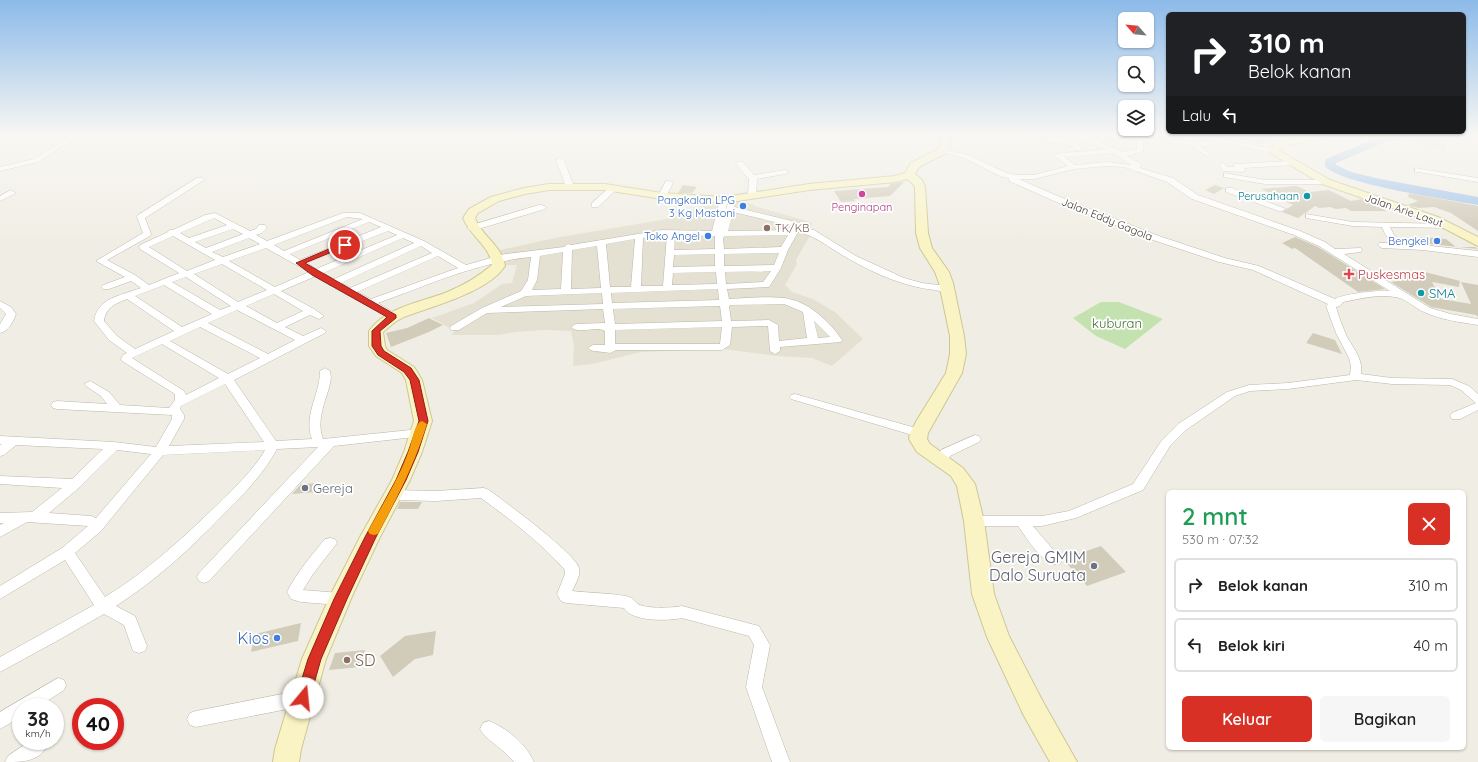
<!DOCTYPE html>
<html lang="id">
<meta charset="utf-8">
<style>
:root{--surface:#fff;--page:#f6f6f6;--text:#222;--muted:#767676;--line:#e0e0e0;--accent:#d93025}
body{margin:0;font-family:Quicksand,sans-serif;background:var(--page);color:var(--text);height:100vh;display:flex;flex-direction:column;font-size:15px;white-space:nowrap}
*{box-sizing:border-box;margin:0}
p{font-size:13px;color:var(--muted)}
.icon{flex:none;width:22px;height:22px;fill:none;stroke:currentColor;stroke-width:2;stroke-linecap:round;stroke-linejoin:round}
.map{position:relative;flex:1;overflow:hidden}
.sheet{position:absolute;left:1166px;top:490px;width:300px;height:260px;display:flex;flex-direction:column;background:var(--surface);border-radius:6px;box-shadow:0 1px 3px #0004}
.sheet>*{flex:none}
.top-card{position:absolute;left:1166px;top:12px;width:300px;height:122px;border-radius:6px;box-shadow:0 1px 3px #0004;background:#202124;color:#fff;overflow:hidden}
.needle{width:26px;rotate:297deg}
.fabs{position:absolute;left:1118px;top:12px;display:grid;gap:8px}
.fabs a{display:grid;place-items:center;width:36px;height:36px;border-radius:6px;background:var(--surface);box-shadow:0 1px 3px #0004;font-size:20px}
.speed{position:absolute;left:12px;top:698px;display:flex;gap:8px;font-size:20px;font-weight:700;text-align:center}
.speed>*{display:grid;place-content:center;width:52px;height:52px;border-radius:50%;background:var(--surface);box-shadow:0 1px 3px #0004;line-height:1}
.speed small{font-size:10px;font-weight:400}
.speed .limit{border:6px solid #d22;background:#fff;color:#111}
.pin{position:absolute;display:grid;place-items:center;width:34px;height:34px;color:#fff;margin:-17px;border:2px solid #fff;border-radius:50%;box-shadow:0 1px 4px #0007}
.me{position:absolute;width:44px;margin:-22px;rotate:17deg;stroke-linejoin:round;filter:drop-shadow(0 0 3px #0008)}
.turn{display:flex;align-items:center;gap:14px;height:84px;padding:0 16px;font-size:18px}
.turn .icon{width:52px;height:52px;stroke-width:2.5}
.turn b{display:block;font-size:28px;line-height:34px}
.then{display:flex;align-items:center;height:38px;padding:0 16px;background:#0003;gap:8px;font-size:15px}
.round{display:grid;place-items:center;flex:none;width:42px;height:42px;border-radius:6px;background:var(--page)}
.overview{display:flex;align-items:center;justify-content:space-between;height:68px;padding:0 16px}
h1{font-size:24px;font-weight:600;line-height:30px;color:#1e9e55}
.action{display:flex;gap:8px;margin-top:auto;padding:8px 16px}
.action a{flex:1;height:46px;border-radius:6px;background:var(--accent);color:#fff;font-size:16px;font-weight:600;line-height:46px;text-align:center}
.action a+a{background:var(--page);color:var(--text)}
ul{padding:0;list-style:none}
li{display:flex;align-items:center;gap:12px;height:54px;margin:0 8px 6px;padding:0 8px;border:2px solid var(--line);border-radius:6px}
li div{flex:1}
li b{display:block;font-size:15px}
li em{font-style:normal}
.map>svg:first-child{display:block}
.residential{fill:#e4e1d2}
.green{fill:#c4e2af}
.parking{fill:#e1e0dc}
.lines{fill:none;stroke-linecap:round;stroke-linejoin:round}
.river{fill:#a3c4ea;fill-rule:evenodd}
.building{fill:#d1cbba}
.street-casing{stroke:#bbb7a7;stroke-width:1}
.secondary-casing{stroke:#cdc696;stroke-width:2}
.street{fill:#fff;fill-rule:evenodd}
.secondary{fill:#faf4c4;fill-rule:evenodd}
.route{fill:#d93025;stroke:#8d1f18}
.slow{fill:#f59e0b}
.hotel-dot{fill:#d1479c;stroke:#fff;stroke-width:1.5}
.culture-dot{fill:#0f9aa8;stroke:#fff;stroke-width:1.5}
.shop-dot{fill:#3f7fe0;stroke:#fff;stroke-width:1.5}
.education-dot{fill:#8d6e63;stroke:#fff;stroke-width:1.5}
.health-dot{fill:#e0444e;stroke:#fff;stroke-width:1.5}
.worship-dot{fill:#6b7280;stroke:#fff;stroke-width:1.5}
.labels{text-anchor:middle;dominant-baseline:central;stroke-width:3.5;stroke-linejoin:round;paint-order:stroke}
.far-culture-label{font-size:11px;fill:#0d838f;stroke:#fff;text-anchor:end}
.far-shop-label{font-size:11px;fill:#366cbe;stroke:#fff;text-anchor:end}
.far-hotel-label{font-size:11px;fill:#b23c85;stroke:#fff}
.far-street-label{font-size:11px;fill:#423e34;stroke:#fff}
.far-education-label{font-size:11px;fill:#785e54;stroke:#fff;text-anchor:start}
.health-label{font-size:13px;fill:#be3a42;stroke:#fff;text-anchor:start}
.culture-label{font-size:13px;fill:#0d838f;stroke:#fff;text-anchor:start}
.park-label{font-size:13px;fill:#3d6e2c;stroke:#fff}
.worship-label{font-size:13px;fill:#5b616d;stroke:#fff;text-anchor:start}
.near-worship-label{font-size:16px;fill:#5b616d;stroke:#fff;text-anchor:end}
.near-shop-label{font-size:16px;fill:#366cbe;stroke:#fff;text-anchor:end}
.near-education-label{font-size:16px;fill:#785e54;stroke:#fff;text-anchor:start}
</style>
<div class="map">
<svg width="1478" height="762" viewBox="0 0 1478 762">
<rect width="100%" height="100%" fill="#f0eee4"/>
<path class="residential" d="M 707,200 L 736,200 L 755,205 L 754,206 L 807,221 L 812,224 L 806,230 L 811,234 L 796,260 L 797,264 L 785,285 L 792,292 L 813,299 L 835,312 L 863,339 L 832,366 L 812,358 L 777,356 L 722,349 L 641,352 L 592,364 L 573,366 L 574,346 L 571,331 L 544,330 L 515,332 L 498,335 L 451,335 L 455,331 L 432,318 L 474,303 L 502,284 L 512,283 L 517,265 L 502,265 L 504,258 L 500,250 L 555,238 L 667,219 L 675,217 L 690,209 L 700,209 Z"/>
<path class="green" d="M 1101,302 L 1119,302 L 1163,319 L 1125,349 L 1096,336 L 1073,318 Z"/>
<path class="parking" d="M 1427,138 L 1445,141 L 1449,142 L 1447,142 L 1445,151 L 1410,142 Z"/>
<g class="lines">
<path class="river" d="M 1390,135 L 1405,135 L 1404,137 L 1378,145 L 1336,163 L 1336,165 L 1351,172 L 1380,179 L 1478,197 L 1478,205 C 1452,200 1339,184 1325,166 L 1325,161 L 1326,159 L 1370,141 Z"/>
</g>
<path class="building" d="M 1237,135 L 1282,135 L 1263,144 L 1237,138 Z
M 903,182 L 904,182 L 890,196 L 854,199 L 855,201 L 841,202 L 834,191 L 888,187 L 891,184 Z
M 683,185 L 697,187 L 692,193 L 678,193 Z
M 1215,185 L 1224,188 L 1214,194 L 1205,190 Z
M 1297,186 L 1310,192 L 1329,190 L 1351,201 L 1362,199 L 1387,211 L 1351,211 L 1346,208 L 1336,209 L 1330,207 L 1319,208 L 1315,206 L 1298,218 L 1282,212 L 1293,205 L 1261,189 Z
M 1409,193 L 1478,206 L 1478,231 L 1451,213 L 1434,207 L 1418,208 L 1408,205 L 1418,201 L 1408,197 Z
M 1295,237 L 1318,247 L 1385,289 L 1358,292 L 1295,248 L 1292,249 L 1282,243 Z
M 1420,237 L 1446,239 L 1456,247 L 1475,247 L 1478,249 L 1430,244 Z
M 1425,272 L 1460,281 L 1459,287 L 1432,282 L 1441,299 L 1471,304 L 1461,282 L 1478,285 L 1478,317 L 1476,315 L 1431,307 L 1391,282 L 1405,280 L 1399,273 Z
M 429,318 L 443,325 L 429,332 L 391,347 L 386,333 L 407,328 Z
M 1313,333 L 1335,340 L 1342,354 L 1306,343 Z
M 321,483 L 317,492 L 292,494 L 301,484 Z
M 400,502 L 422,502 L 418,509 L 397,509 Z
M 1101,546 L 1126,572 L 1087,586 L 1063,559 Z
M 301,623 L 298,641 L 251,652 L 255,634 Z
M 436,631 L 433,655 L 415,659 L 393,677 L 380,656 L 405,636 Z
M 365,650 L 360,667 L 329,670 L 335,653 Z"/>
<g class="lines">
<defs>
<path id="street" d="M 72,135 L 79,135 L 38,162 L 0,171 L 0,167 L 34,159 Z
M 1073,135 L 1082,135 L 1123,152 L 1137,149 L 1137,138 L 1148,135 L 1158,135 L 1143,140 L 1143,151 L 1127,156 L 1141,164 L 1140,168 L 1173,178 L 1198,195 L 1300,231 L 1325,242 L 1335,249 L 1361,248 L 1362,250 L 1361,252 L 1344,254 L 1430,308 L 1451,314 L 1478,319 L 1478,325 C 1460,322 1441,320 1424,312 C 1414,308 1406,298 1395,297 C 1377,294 1359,299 1343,302 L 1340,306 L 1336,307 C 1339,318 1343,327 1347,337 C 1354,349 1363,359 1361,374 L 1392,378 L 1452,379 L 1469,386 L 1478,394 L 1478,410 L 1460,419 L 1452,419 L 1450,416 L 1452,413 L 1476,403 L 1461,390 L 1450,385 L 1392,384 L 1356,380 L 1288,389 L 1250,391 L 1235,396 L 1186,430 L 1170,446 L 1143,490 L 1076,518 L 1042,526 L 1033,526 L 1062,560 L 1060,564 C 1045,569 1026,537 1018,526 L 974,526 L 969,525 L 967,521 L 969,517 L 974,516 L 1042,516 L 1069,511 L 1133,484 L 1162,440 L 1178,424 L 1227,392 L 1249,385 L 1288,383 L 1350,375 L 1351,366 L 1349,358 L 1336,333 L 1326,306 L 1328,304 L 1253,270 L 1219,262 L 1153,240 L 1054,201 L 1009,181 L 1009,178 L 1002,177 L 964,158 L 939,151 L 942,149 L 968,155 L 1007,173 L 1018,175 L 1034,175 L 1068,166 L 1055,156 L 1055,154 L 1106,149 ZM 1114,153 L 1131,165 L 1107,162 L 1075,165 L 1064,157 ZM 1107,166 L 1124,167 L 1167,182 L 1192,199 L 1294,235 L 1319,246 L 1390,291 C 1379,290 1343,294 1335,299 L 1259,266 L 1225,258 L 1159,236 L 1060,197 L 1019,179 L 1034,179 L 1074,169 Z
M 1102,135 L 1129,135 L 1114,139 Z
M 1192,135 L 1206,135 L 1272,149 L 1275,151 L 1272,153 L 1218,141 L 1219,143 L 1216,145 L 1200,146 L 1211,155 L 1208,157 L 1192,146 L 1177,142 ZM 1198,137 L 1216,141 L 1188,141 Z
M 1046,138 C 1059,137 1073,138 1082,148 L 1079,150 L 1066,151 L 1066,149 L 1074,147 L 1064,143 L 1044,141 L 1044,139 Z
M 560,158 L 564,160 L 574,187 L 573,189 L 570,189 L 566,187 L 556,160 Z
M 1291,161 L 1295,163 L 1294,165 L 1244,168 L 1246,170 L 1242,172 L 1223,171 L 1219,165 L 1223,163 L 1228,167 L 1234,167 L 1234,164 L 1237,164 Z
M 737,162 L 743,162 L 754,175 L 785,170 L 789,172 L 785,174 L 757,179 L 756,195 L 752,197 L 748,195 L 749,179 L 736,164 Z
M 1415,168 L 1478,178 L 1478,182 L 1418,172 L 1415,172 Z
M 1224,173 L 1265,180 L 1326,180 L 1330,182 L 1326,184 L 1265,184 L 1224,177 Z
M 197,178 L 203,178 L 204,180 L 145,218 L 151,234 L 150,236 L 107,260 L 135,275 L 149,285 L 179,273 L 140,249 L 139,247 L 140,245 L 168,232 L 169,230 L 173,230 L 205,215 L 215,213 L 250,231 L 256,229 L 259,225 L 265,225 L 267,228 L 262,233 L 256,235 L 267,241 L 343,213 L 360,213 L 424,241 L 466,265 L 505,254 L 564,247 L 568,244 L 571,245 L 662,230 L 712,231 L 720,200 L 724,198 L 728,200 L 725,213 L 729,200 L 735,200 L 736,202 L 734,207 L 800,223 L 800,227 L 814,230 L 856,256 L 904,278 L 922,283 L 947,286 L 952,289 C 947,294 940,291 935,290 C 905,287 875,274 849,259 C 832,250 817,236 798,232 L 788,250 L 781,268 L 769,287 L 727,289 L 729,299 C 746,298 766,296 784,298 C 808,301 829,321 842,340 L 841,342 L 780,347 L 780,351 L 775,354 L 770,351 L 768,326 L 732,327 L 730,345 L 722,350 L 616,350 L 610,353 C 603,351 592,353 588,348 L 593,345 L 605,345 L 605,331 C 595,325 579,335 571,327 L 576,324 L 605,323 L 603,309 L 487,313 L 459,330 L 451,330 L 450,328 L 451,326 L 482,308 L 521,291 L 528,280 L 531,257 C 478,262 428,285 378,303 L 396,314 L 398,316 L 393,319 L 333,286 L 329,285 L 328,283 L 316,276 L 281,291 L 314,309 L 324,316 L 319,319 L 310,315 L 285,327 L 303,336 L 321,328 L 326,331 L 325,333 L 234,380 L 276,441 L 312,439 C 303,415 320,395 320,371 L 325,368 L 330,371 L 331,378 C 328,399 315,417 323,439 L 420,429 L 424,430 L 426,433 L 424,436 L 334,446 L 209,581 L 204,583 L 199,581 L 197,577 L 199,573 L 318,447 L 277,449 C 263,475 242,496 221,517 C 189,550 155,581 116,606 L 135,616 L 147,646 L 145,651 L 139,653 L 133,651 L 124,625 L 104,614 L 55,642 L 0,672 L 0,657 L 94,605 L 65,560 L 0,599 L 0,586 L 62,548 L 88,526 L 27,522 L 0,537 L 0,525 L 4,523 L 0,523 L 0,513 L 32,512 L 62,488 L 0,484 L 0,476 L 72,479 L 103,449 L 16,445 L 4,455 L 0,456 L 0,445 L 2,444 L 0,444 L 0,436 L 114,442 L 156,447 L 172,419 L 172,415 L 57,409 L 53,408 L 51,405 L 53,402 L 57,401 L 107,404 L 101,396 L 86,386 L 84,384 L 90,381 L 109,392 L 120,405 L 169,408 L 175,400 L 175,394 L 122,361 L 121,359 L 123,355 L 127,353 L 109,340 L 94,321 C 97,298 122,295 141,288 L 131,281 L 109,289 L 103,289 L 101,287 L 103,285 L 125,277 L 96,261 L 143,233 L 137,217 L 138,215 ZM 733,212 L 792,226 L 790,230 L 728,231 ZM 347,217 L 363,219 L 284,251 L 274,245 ZM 214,218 L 227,225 L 189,238 L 180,233 ZM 369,222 L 381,227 L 300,260 L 290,254 ZM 233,229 L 243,234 L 206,248 L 195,242 ZM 388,231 L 397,235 L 316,269 L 307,263 ZM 662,234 L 667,235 L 663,286 L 641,286 L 643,238 ZM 675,235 L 715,236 L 715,249 L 674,250 ZM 788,235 L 781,247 L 724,249 L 723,238 L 725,236 ZM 173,236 L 215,260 L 187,271 L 149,247 ZM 249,238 L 260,244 L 223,257 L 212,252 ZM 403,238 L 414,243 L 334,279 L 323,273 ZM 635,239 L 631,287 L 610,287 L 606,244 ZM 421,246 L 432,253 L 350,288 L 341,283 ZM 597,246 L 601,288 L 571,289 L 572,250 ZM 266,248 L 309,272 L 275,287 L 229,261 ZM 563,252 L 561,289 L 532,290 L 537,280 L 540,256 ZM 779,253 L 774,265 L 724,266 L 724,254 ZM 715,254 L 715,266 L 673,267 L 674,255 ZM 438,256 L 458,268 L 371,299 L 357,292 ZM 222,264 L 267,290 L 238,302 L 194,274 ZM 771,271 L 763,282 L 726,284 L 725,272 ZM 716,272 L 717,284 L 672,285 L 673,273 ZM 186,277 L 231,306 L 220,310 L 172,282 ZM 164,285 L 212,314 L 182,327 L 135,296 ZM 718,289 L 719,300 L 612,303 L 611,293 ZM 602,293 L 603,304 L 501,307 L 526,296 ZM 274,294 L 303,311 L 277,323 L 246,306 ZM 127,299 L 174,331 L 135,349 L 117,336 L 104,321 C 106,307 115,304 127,299 ZM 784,304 L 803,312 L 807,338 L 779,341 L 778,325 L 769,320 L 731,321 L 729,306 L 731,305 ZM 718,306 L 720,306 L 722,321 L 615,324 L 613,309 ZM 237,310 L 295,340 L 268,354 L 208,323 ZM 814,321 L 830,337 L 818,338 ZM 200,327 L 260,358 L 228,374 L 170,341 ZM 722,327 L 720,344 L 615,344 L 615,330 ZM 162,344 L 219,378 L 186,395 L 184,391 L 132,358 ZM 225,384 L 264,442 L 169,446 L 184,419 L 184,415 L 180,409 L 181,406 ZM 117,450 L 151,454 L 96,518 L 91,516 L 49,513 L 80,487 ZM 265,450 C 253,471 234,488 217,505 C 182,539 146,572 105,597 L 75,553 L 101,531 L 163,455 Z
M 666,181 L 669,181 L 673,183 L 665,198 L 659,198 L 658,196 Z
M 610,187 L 613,187 L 617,189 L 598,207 L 592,207 L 592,203 Z
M 1226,188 L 1232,188 L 1286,209 L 1282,211 L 1279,211 L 1226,192 Z
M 9,191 L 12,191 L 16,193 L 0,201 L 0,196 Z
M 539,205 L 542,205 L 546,207 L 545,209 L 475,230 L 469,230 L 468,228 L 469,226 Z
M 1306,214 L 1353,222 L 1449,224 L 1453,226 L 1452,228 L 1390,227 L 1394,235 L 1403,243 L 1478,251 L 1478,257 L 1423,250 L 1382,248 L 1378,245 L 1379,243 L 1392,243 L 1385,234 L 1382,227 L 1353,226 L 1306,218 Z
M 0,301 L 11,307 L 16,314 C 13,322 9,331 0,333 L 0,324 L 6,314 L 0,308 Z
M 795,394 L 923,430 L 925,433 L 923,436 L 919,437 L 791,399 L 789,397 L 791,395 Z
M 975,435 L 979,436 L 981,439 L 979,442 L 950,456 L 946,464 L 942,465 L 938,464 L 936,461 L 941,450 Z
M 484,488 L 489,490 C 504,501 576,554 579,568 C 581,575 575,585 572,591 C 590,593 609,593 626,596 C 634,598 633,600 638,604 C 645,609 673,608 682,606 L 759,626 L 770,645 L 762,687 L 790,762 L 772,762 L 746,687 L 754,645 L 749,636 L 682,618 C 668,621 632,622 624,608 L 566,603 L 561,601 L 557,594 L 565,574 L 565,570 C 540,542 511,520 481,498 L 436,501 L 393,500 L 388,498 L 386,495 L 388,492 L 393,490 L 436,491 Z
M 330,538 L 335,539 L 337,543 L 313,574 L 303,590 L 340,593 L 345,595 L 347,599 L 345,603 L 340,605 L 301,602 L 291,599 L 287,592 C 297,572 311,556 325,539 Z
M 58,678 L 64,680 L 66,685 L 64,690 L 38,707 L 21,707 L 21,717 L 0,729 L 0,712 Z
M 303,690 L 309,693 L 311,698 L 309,703 L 303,706 L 196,727 L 190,725 L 187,719 L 190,713 L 196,711 Z
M 489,721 C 507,728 526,744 534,762 L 514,762 C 506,751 485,739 480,729 L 483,723 Z
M 30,741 L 45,741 L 47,746 C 39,762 21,762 5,762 L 8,756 Z"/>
<path id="secondary" d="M 939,135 L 949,135 L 951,144 L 946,153 L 919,167 L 915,174 L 922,180 L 925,187 L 928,233 L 932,248 L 949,272 L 953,283 L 964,336 L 966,354 L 962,373 L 928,433 L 927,439 L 930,444 L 963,468 L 975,484 L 984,521 L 994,594 L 1009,636 L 1042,700 L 1077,762 L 1050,762 L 1024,716 L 987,637 L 972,594 L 964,521 L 957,486 L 951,476 L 917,452 L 909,439 L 910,433 L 917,420 L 946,373 L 950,354 L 950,336 L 939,283 L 935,272 L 920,248 L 916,233 L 915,187 L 913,184 L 907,179 L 896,182 L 809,190 L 724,203 L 662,199 L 605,190 L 549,190 L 525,194 L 499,201 L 478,213 L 475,218 C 482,237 502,245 505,266 C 488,292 433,306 404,317 L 395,322 L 383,332 L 385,346 L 387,350 L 414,367 L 416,370 L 422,380 L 432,421 L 422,452 L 410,480 L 380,537 L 353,594 L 326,659 L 301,749 L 299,762 L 273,762 L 275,749 L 302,659 L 331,594 L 360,537 L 392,480 L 404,452 L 414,421 L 406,380 L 402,373 L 376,356 L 369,346 L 369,331 C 385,308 420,302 445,293 C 462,286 478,277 492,265 C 490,246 470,236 463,218 L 469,209 L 491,197 L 524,188 L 549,184 L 605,184 L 662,193 L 724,197 L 809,184 L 895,176 L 905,173 L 911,163 L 938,149 L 941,144 Z
M 1310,135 L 1328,135 L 1326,137 L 1288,145 L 1278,150 L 1330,180 L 1438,217 L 1478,237 L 1478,246 L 1430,221 L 1322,184 L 1267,151 C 1276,138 1296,138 1310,135 Z"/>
</defs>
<use href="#street" class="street-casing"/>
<use href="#secondary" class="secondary-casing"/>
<use href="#street" class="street"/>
<use href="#secondary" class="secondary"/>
</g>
<linearGradient id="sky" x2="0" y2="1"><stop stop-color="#8cbae9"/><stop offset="0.56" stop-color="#f8f7f3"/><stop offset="1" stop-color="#f8f7f3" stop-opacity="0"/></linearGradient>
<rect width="1478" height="242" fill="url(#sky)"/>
<path class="route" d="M 343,243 L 348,243 L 349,245 L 305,263 L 396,315 L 396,318 L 380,331 L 381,346 L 384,351 L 411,368 L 419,380 L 428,421 L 418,452 L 406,480 L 376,537 L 347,599 L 321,659 L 310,698 L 307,703 L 303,705 L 298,703 L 296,698 L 308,659 L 334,599 L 365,537 L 396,480 L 408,452 L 419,421 L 410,380 L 404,372 L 378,355 L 372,346 L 372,331 L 387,317 L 312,275 L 296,263 Z"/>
<path class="slow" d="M 422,421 L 427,424 C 415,463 397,498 378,534 L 374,535 L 370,534 L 368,531 C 382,505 399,479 409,450 C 412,443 414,423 422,421 Z"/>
<circle class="hotel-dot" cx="862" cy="194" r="4"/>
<g class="culture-dot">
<circle cx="1307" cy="196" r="4"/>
<circle cx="1421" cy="293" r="4"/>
</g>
<g class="shop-dot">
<circle cx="743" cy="206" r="4"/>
<circle cx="708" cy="236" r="4"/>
<circle cx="1437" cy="241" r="4"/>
<circle cx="277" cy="638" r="4"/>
</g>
<g class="education-dot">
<circle cx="767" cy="228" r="4"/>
<circle cx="347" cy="660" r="4"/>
</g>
<path class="health-dot" d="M1347 268h4v4h4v4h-4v4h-4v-4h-4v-4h4z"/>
<g class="worship-dot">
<circle cx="305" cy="488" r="4"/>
<circle cx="1094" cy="566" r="4"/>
</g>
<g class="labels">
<g class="far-culture-label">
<text x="1299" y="196">Perusahaan</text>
</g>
<g class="far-shop-label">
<text x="735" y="200">Pangkalan LPG<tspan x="735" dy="13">3 Kg Mastoni</tspan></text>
<text x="700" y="236">Toko Angel</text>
<text x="1429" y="241">Bengkel</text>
</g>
<g class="far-hotel-label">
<text x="862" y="207">Penginapan</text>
</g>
<g class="far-street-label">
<text transform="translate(1404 210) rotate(19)">Jalan Arie Lasut</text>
<text transform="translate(1107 219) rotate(22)">Jalan Eddy Gagola</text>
</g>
<g class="far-education-label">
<text x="775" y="228">TK/KB</text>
</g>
<g class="health-label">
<text x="1358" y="274">Puskesmas</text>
</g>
<g class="culture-label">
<text x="1429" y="293">SMA</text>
</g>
<g class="park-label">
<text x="1117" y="323">kuburan</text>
</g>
<g class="worship-label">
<text x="313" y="488">Gereja</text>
</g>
<g class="near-worship-label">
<text x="1086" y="557">Gereja GMIM<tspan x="1086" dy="18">Dalo Suruata</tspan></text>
</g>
<g class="near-shop-label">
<text x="269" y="638">Kios</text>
</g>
<g class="near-education-label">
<text x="355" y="660">SD</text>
</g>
</g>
</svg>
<div class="fabs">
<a><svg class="needle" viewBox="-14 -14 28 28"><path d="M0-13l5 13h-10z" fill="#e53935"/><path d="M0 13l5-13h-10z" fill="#767676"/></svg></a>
<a><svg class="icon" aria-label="search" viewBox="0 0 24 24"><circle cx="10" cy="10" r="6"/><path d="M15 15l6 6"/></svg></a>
<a><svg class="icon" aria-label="layers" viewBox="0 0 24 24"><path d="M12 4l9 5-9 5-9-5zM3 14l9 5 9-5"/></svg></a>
</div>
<div class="speed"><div>38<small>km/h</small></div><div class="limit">40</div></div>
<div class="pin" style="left:345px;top:245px;background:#d93025"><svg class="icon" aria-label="arrive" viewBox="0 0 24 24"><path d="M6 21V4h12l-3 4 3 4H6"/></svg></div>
<svg class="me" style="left:303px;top:698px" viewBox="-20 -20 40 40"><circle r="19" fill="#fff"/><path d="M0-13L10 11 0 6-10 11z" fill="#d93025"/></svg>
<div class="top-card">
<div class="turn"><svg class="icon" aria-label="right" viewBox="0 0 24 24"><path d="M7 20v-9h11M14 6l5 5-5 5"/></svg><div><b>310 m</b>Belok kanan</div></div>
<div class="then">Lalu<svg class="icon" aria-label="left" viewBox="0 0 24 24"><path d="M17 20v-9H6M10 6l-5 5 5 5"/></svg></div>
</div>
<section class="sheet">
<div class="overview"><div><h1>2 mnt</h1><p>530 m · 07:32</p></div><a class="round" style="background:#d93025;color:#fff"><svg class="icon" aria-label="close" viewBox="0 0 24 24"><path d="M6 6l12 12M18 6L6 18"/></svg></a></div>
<ul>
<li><svg class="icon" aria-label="right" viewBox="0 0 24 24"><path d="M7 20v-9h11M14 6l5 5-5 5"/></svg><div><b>Belok kanan</b></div><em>310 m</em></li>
<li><svg class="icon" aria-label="left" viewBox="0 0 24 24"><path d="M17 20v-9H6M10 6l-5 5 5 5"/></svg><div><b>Belok kiri</b></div><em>40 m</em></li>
</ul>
<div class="action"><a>Keluar</a><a>Bagikan</a></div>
</section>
</div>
